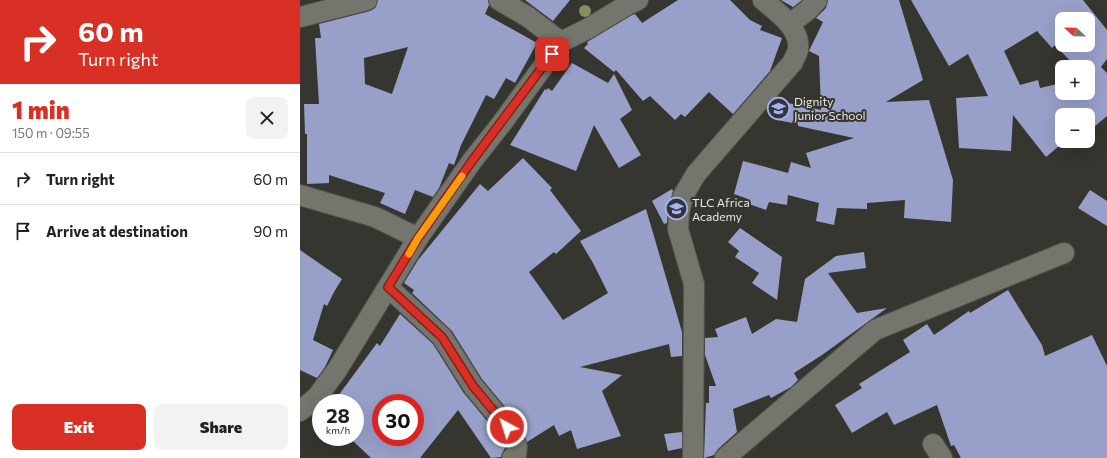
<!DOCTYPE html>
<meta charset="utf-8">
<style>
:root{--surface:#fff;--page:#f2f2f2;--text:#222;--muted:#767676;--line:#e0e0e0;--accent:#d93025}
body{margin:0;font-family:Commissioner,sans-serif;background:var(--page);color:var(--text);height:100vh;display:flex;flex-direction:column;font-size:15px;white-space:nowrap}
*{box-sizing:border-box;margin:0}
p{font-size:13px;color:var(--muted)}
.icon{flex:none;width:22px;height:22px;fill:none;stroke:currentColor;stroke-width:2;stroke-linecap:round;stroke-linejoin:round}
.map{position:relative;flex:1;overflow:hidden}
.drawer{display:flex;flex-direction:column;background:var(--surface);width:300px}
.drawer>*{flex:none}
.top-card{background:#d93025;color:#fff;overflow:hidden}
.needle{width:26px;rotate:292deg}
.tools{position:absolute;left:755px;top:12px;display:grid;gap:8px}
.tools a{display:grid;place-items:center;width:40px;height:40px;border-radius:8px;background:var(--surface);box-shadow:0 4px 16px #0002;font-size:20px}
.speed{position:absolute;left:12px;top:394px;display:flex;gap:8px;font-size:20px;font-weight:700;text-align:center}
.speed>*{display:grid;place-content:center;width:52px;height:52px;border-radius:50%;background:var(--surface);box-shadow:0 4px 16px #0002;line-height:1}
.speed small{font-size:10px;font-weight:400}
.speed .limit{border:6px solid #d22;background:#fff;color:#111}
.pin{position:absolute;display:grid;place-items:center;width:34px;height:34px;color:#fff;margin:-17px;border-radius:8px;box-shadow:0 2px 6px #0006}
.me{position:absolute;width:44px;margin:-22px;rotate:320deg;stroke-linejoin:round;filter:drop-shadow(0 0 3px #0008)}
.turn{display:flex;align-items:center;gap:14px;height:84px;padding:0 12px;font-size:18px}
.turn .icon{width:52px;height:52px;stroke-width:2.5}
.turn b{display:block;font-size:28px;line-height:34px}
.round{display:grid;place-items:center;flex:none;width:42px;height:42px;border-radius:8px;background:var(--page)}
.headline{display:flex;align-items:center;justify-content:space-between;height:68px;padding:0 12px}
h1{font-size:24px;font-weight:800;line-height:30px;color:var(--accent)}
.button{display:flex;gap:8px;margin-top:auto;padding:8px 12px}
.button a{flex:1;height:46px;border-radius:8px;background:var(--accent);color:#fff;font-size:16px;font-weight:800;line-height:46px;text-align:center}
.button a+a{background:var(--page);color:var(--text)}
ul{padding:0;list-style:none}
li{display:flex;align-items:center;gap:12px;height:52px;padding:0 12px;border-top:1px solid var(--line)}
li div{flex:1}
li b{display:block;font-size:15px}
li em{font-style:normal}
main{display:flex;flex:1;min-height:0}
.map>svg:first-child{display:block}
.building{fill:#98a0c9;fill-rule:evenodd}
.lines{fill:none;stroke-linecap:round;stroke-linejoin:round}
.minor-casing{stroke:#51534d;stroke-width:22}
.minor{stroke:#74766e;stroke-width:20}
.tree{fill:#848d64}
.route-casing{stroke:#8d1f18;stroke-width:10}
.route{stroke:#d93025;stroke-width:7}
.slow{stroke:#f59e0b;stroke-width:7}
.labels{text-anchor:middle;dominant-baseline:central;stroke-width:4;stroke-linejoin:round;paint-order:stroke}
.poi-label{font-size:12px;fill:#e8e9e5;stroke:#35362f;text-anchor:start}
</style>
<main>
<section class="drawer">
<div class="top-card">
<div class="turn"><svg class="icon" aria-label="right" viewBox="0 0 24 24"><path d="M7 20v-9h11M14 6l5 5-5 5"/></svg><div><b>60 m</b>Turn right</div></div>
</div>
<div class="headline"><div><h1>1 min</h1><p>150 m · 09:55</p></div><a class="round"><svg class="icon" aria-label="close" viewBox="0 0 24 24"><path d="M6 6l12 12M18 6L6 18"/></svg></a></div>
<ul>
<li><svg class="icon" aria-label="right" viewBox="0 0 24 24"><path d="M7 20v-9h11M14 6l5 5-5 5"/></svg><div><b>Turn right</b></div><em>60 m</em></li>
<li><svg class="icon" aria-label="arrive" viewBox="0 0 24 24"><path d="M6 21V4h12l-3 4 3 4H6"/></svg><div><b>Arrive at destination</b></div><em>90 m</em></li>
</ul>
<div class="button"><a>Exit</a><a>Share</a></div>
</section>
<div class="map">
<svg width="807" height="458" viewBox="0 0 807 458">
<rect width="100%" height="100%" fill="#35362f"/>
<path class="building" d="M 78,0 L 188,0 L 189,5 L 185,14 L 237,43 L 215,83 L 206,78 L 194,99 L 186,95 L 161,145 L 154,165 L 149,163 L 139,188 L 133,197 L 115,190 L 105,214 L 80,203 L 85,193 L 29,175 L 29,183 L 7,184 L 7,134 L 5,134 L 4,104 L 19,104 L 15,38 L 21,38 L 19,24 L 70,11 L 75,8 ZM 108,47 L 92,94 L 65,84 L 64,58 Z
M 225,0 L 270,0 L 253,21 Z
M 378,0 L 430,0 L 450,20 L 462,26 L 460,30 L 482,38 L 470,71 L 433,114 L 409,92 L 385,117 L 381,114 L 375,120 L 350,96 L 343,101 L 316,70 L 314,72 L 284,48 L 288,44 L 287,42 L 332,15 L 335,14 L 342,23 Z
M 481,0 L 502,0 L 493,7 Z
M 528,0 L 599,0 L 623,80 L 586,102 L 629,100 L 653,180 L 651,222 L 604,218 L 605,200 L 567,203 L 567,209 L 537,208 L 534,225 L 516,221 L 519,203 L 488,195 L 487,205 L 469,202 L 466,210 L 446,203 L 448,199 L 434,194 L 443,161 L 488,173 L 491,162 L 511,168 L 506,153 L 554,138 L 498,126 L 498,124 L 477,120 L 479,110 L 483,102 L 521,110 L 519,56 L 509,51 L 523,22 L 516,18 L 526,8 Z
M 611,0 L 783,0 L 807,30 L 807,59 L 801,67 L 807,73 L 807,116 L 788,132 L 788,115 L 762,115 L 762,141 L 765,141 L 746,157 L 713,115 L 711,151 L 659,148 L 656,98 L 688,96 L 668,54 L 649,66 ZM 762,19 L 788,19 L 788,45 L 762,45 ZM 737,31 L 752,48 L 755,45 L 776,67 L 788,67 L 788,93 L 762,93 L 762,83 L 740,88 L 738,80 L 720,85 L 704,51 Z
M 272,63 L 308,83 L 314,74 L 332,110 L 320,119 L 341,155 L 319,168 L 294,125 L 276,171 L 210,145 L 245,89 L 247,90 L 248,88 L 252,91 Z
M 223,158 L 252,188 L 250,190 L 281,231 L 256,254 L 254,252 L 229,272 L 263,320 L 308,293 L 293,263 L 280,241 L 346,209 L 382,332 L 382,356 L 371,357 L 369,344 L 280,367 L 322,375 L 302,391 L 321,436 L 277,449 L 271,430 L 259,436 L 254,425 L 227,442 L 216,420 L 182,379 L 152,331 L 112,293 L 114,290 L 104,283 L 118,260 L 180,184 L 188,191 Z
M 372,189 L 373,191 L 368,210 L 367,223 L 364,224 L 352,201 Z
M 790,190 L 807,201 L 807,226 L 778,208 Z
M 440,228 L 482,257 L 477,300 L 452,283 L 459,273 L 435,257 L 439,251 L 428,242 Z
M 0,250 L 42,279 L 34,292 L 27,306 L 24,304 L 13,340 L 33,350 L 25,367 L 17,378 L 0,370 Z
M 564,252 L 566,268 L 528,273 L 557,313 L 587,308 L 522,355 L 494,373 L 498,380 L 491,387 L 471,398 L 469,395 L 433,409 L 437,432 L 418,449 L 414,455 L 404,458 L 405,429 L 406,403 L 409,403 L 409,386 L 416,386 L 405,355 L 405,338 L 418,337 L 415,329 L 446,317 L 452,334 L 476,319 L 497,322 L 505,279 L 536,256 Z
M 708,290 L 742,345 L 745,356 L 792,335 L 807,366 L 807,458 L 661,458 L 654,445 L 651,446 L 637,405 L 594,425 L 587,412 L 552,433 L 535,405 L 562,388 L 559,384 L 610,352 L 603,340 L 627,324 L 634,335 L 669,311 L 670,313 Z
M 100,314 L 133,344 L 163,392 L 197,433 L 205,448 L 202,453 L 201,457 L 191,458 L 158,410 L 120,458 L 71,458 L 52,440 L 55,437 L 55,403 L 47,403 L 38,396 L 77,343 L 80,346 ZM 81,403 L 115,403 L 115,437 L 81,437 Z
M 382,432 L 382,448 L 368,451 L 364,434 Z"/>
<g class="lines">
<defs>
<path id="minor" d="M 199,0 L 228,17 L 261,42
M 0,17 L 67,0
M 490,24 L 509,9 L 517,0
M 0,195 L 75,217 L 118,238
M 88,287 L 142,337 L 173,386 L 207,427 L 217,446 L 216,455 L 212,458
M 0,411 L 17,397 L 37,370 L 118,238 L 172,161 L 202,123 L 261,42 L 289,28 L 327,5 L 338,0
M 633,444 L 642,458
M 393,458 L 394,284 L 378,229 L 379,213 L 383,196 L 396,174 L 493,62 C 494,58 497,54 498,50 C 501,28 478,13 463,0
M 425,458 L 575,330 L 764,253"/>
</defs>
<use href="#minor" class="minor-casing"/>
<use href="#minor" class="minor"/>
</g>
<circle class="tree" cx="285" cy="11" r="6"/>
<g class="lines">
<defs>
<path id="route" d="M 207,427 L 173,386 L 142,337 L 88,287 L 118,238 L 172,161 L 252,54"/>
</defs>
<use href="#route" class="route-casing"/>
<use href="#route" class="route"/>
<path class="slow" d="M 109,254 L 118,238 L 162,176"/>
</g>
<defs>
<symbol id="school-ring" viewBox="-11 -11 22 22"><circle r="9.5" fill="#35362f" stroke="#a5b1fc" stroke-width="1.5"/><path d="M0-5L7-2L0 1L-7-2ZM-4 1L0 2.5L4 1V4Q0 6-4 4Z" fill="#a5b1fc"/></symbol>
</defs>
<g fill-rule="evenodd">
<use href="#school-ring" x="466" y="96" width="25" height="25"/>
<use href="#school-ring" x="364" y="196" width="25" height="25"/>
</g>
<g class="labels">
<g class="poi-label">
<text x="494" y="101">Dignity<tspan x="494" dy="14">Junior School</tspan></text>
<text x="392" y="202">TLC Africa<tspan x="392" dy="14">Academy</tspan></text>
</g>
</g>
</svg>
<div class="tools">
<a><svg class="needle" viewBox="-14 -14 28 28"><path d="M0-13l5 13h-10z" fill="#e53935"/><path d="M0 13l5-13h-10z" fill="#767676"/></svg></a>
<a>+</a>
<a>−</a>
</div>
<div class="speed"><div>28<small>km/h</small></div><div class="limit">30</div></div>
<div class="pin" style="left:252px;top:54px;background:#d93025"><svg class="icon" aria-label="arrive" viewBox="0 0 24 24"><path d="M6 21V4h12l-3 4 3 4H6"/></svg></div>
<svg class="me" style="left:207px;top:427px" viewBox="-20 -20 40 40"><circle r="17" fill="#d93025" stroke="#fff" stroke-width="3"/><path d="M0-11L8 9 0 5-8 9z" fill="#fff"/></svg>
</div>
</main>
